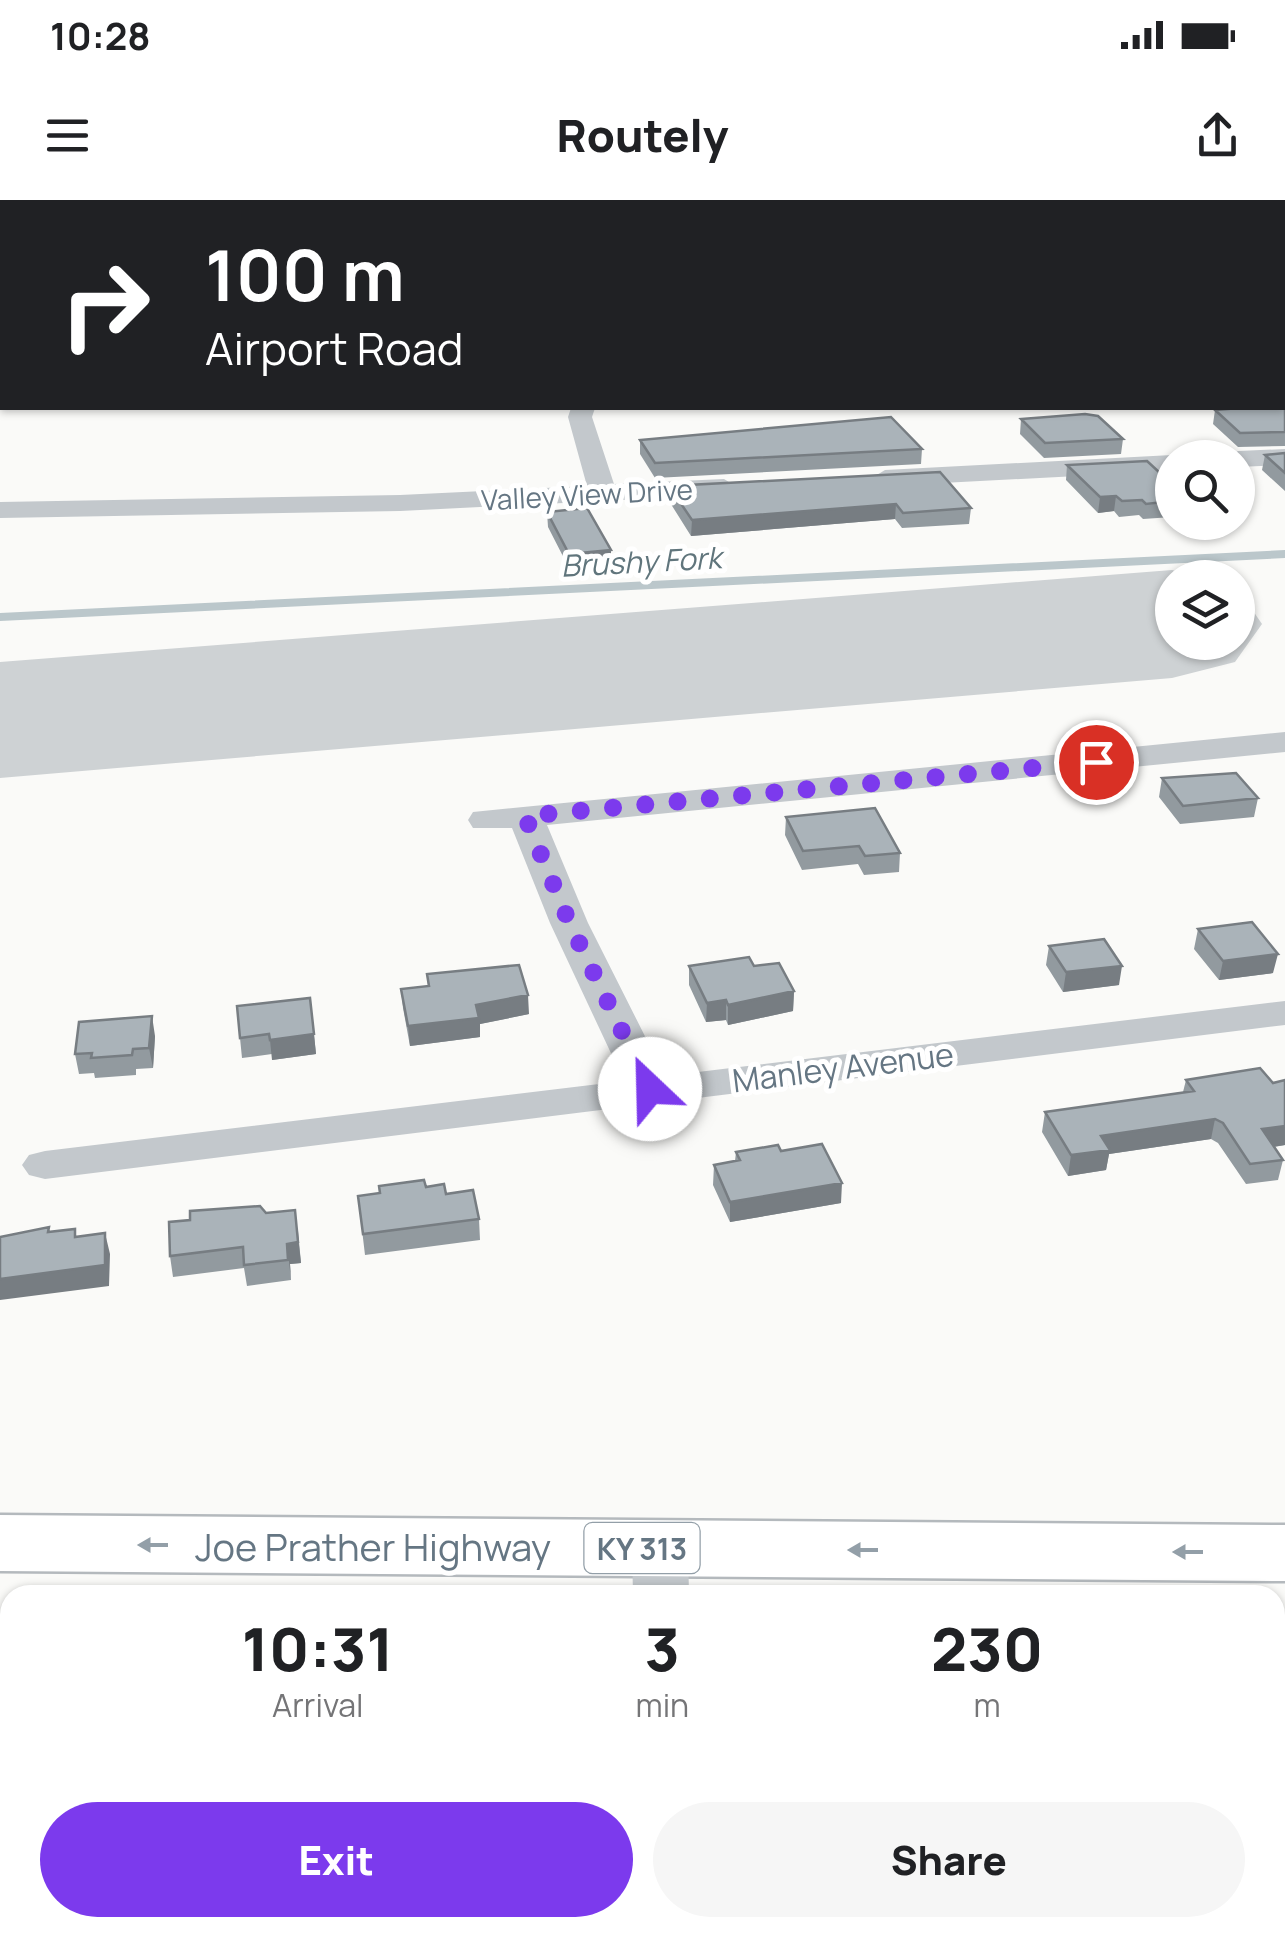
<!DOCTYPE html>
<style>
:root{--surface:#fff;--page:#f6f6f6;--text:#202124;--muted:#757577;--accent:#7c3aed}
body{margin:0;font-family:Manrope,sans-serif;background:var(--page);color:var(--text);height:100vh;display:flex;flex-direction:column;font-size:38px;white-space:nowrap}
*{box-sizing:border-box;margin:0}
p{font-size:32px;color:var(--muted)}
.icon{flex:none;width:55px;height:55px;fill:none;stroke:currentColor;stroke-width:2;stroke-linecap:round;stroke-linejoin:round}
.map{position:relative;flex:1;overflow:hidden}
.panel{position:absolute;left:0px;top:1385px;width:1285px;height:352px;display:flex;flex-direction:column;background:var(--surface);border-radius:30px 30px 0 0;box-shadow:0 2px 8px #0004}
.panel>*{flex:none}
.guide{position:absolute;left:0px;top:0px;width:1285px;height:210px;box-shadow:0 2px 8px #0004;background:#202124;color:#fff;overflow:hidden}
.controls{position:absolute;left:1155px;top:240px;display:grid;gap:20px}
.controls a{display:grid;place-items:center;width:100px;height:100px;border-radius:50%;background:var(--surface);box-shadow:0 2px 8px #0004;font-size:50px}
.pin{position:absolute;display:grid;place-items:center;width:85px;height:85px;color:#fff;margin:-42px;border:5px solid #fff;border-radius:50%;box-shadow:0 2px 10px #0007}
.me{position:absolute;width:110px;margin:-55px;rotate:336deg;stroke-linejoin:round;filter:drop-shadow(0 0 8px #0008)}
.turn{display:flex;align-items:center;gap:35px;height:210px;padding:0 40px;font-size:45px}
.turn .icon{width:130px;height:130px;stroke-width:2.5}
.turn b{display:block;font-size:70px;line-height:85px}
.eta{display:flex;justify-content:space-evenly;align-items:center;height:170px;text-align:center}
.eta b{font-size:60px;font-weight:800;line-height:70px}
.cta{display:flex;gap:20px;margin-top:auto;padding:20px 40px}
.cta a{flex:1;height:115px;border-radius:60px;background:var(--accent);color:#fff;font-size:40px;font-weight:800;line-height:115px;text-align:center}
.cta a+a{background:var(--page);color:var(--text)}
.status{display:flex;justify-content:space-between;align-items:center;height:70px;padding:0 50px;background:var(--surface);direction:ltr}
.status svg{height:28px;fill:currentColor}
header{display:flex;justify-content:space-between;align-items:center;height:130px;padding:0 40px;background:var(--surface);font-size:45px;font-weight:800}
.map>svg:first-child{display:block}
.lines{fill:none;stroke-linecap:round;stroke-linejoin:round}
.stream{stroke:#bbc7cb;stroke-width:8}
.runway{fill:#ced2d4;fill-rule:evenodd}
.highway-casing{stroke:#b4b9bd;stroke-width:5}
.minor{fill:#c3c8cc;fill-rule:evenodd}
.highway{fill:#fff;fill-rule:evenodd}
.wall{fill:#929a9f}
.shaded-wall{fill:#777d82}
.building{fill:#aab3b9;stroke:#777d82;stroke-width:2.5}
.oneway{fill:#939fa8}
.route{stroke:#7c3aed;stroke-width:18;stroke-dasharray:0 32.4}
.labels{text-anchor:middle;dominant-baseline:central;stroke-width:10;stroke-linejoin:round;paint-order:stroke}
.far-street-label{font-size:28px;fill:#657683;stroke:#fff}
.far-water-label{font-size:30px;font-style:italic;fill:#60757c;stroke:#fff}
.shield{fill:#fff;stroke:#939fa8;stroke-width:2.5}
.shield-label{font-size:30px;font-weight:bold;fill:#657683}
.street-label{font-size:32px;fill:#657683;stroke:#fff}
.near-street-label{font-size:38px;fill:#657683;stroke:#fff}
</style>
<div class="status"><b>10:28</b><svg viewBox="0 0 49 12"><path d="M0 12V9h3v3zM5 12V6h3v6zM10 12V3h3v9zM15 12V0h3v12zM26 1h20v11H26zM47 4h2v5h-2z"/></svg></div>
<header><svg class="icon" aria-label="menu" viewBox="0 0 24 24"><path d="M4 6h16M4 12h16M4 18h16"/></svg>Routely<svg class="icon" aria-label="share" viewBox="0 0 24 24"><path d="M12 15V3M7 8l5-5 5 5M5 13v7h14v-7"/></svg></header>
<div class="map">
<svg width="1285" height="1736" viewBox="0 0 1285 1736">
<rect width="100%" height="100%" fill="#fafaf8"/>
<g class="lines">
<path class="stream" d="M 0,417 L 1285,354"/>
<path class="runway" d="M 1172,370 L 1201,378 L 1172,378 L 1172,442 L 1238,442 L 1238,389 L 1262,424 L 1235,462 L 1172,478 L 0,578 L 0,462 Z"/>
<defs>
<path id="highway" d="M 0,1315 L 1285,1325 L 1285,1381 L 0,1371 Z
M 0,1433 L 10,1433 L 10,1497 L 0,1497 Z
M 1275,1447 L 1285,1447 L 1285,1511 L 1275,1511 Z"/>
</defs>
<use href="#highway" class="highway-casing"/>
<path class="minor" d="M 1282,99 L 1285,99 L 1285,113 L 1282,113 Z
M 0,133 L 2,133 L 2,147 L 0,147 Z
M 571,208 L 595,208 L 592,217 L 614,284 L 724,279 L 737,287 L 724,295 L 400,311 L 0,318 L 0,302 L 400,295 L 587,286 L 568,217 Z
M 1285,249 L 1285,265 L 1238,267 L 1238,258 L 1226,258 L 1238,251 Z
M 1172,255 L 1181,258 L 1172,258 L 1172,271 L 885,286 L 872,278 L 885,270 Z
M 1285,532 L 1285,552 L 547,625 L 588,723 L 665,876 L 1285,801 L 1285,825 L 45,979 L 29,975 L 22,965 L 29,955 L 45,951 L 624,881 L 550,723 L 512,628 L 473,628 L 468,620 L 473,612 Z
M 660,1326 L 680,1333 L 688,1348 L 689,1395 L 633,1395 L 632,1348 L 640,1333 Z
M 634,1728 L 700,1728 L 701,1736 L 635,1736 Z"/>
<use href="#highway" class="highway"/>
</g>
<path class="wall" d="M 1203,0 L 1285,0 L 1285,12 L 1282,11 L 1282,2 L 1203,2 Z
M 1285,204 L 1285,246 L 1238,247 L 1213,224 L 1215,210 Z
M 1021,219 L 1123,239 L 1121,254 L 1044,258 L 1020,234 Z
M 640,240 L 922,249 L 921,264 L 655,278 L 640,254 Z
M 1285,253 L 1285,291 L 1262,270 L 1265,255 Z
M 1067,265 L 1172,284 L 1172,317 L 1143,319 L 1139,315 L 1119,317 L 1114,311 L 1098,313 L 1066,280 Z
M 669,286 L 971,308 L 969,324 L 902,328 L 895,319 L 691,336 L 669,301 Z
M 547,312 L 611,350 L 611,366 L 570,370 L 548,327 Z
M 1162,578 L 1258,598 L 1254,617 L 1180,624 L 1159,597 Z
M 786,617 L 900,653 L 899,672 L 864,675 L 858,664 L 802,670 L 785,635 Z
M 1198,729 L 1273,773 L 1219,780 L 1194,749 Z
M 1049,746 L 1119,785 L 1063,792 L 1046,765 Z
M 689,766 L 754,766 L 794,791 L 793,811 L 728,825 L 726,820 L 706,822 L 689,785 Z
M 427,774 L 529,814 L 480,824 L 480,837 L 410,846 L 403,808 L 401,789 L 428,786 Z
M 310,798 L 316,854 L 272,860 L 272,854 L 242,858 L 240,838 Z
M 155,836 L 153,868 L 136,869 L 136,875 L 95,878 L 94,873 L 79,874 L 75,854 Z
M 1186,880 L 1273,883 L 1285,880 L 1285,945 L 1274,947 L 1283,960 L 1278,980 L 1246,984 L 1218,943 L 1211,939 L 1109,954 L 1106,970 L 1068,976 L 1042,932 L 1045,912 L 1183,892 Z
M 781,951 L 841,1003 L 730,1022 L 713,985 L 714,965 L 735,961 L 736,952 Z
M 426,987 L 446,994 L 479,1019 L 480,1040 L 365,1055 L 358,996 Z
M 266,1013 L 298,1031 L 301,1063 L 290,1064 L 291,1080 L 247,1086 L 244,1068 L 173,1077 L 170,1056 L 190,1020 Z"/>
<path class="shaded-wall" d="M 1116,296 L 1114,311 L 1098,313 L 1100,297 Z
M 896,304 L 895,319 L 691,336 L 692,320 Z
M 611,350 L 611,366 L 570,370 L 569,354 Z
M 1278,754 L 1273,773 L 1219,780 L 1223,761 Z
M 1122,766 L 1119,785 L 1063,792 L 1066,772 Z
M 794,791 L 793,811 L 728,825 L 728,805 Z
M 528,795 L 529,814 L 480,824 L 480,837 L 410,846 L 408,826 L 476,805 Z
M 726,800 L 726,820 L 706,822 L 707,803 Z
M 152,816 L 155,836 L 153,868 L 149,848 Z
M 314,834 L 316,854 L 272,860 L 270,840 Z
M 1215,919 L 1211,939 L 1109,954 L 1106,970 L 1068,976 L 1071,955 L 1101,936 Z
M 1285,926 L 1285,945 L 1258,949 L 1262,929 Z
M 842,983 L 841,1003 L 730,1022 L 730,1002 Z
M 295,1010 L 301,1063 L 290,1064 L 291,1080 L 287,1044 Z
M 105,1033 L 110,1054 L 109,1086 L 0,1100 L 0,1079 Z"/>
<path class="building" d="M 193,0 L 376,0 L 375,2 L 191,2 L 190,1 Z
M 680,0 L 815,0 L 817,2 L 597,2 Z
M 1214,0 L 1284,0 L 1282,5 L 1282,2 L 1218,2 Z
M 1282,16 L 1285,17 L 1285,49 L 1282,48 Z
M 1282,204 L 1285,204 L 1285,232 L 1240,233 L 1215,210 L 1240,208 L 1282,208 Z
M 1085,214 L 1098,216 L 1123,239 L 1045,243 L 1021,219 Z
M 891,217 L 922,249 L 655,263 L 640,240 Z
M 1285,253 L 1285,273 L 1265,255 Z
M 1147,261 L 1172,284 L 1172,301 L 1146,304 L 1142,300 L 1122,301 L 1116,296 L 1100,297 L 1067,265 Z
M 940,272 L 971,308 L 903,313 L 896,304 L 692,320 L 669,286 Z
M 587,308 L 611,350 L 569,354 L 547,312 Z
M 1236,573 L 1258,598 L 1183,606 L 1162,578 Z
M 875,608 L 900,653 L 865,656 L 859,646 L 803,651 L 786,617 Z
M 1252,722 L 1278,754 L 1223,761 L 1198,729 Z
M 1104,739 L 1122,766 L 1066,772 L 1049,746 Z
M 749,757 L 754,766 L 779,763 L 794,791 L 728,805 L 726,800 L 707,803 L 689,766 Z
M 519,765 L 528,795 L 476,805 L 479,818 L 408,826 L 401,789 L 429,786 L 427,774 Z
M 310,798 L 314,834 L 270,840 L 269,834 L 240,838 L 237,806 Z
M 152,816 L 149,848 L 133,849 L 132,855 L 91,858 L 92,853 L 75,854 L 79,822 Z
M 1260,868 L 1273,883 L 1285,880 L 1285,926 L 1262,929 L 1283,960 L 1250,964 L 1223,923 L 1215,919 L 1101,936 L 1110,950 L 1071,955 L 1045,912 L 1194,891 L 1186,880 Z
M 822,944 L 842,983 L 730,1002 L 714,965 L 740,960 L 736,952 L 778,945 L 781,951 Z
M 424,980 L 426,987 L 444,984 L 446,994 L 473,990 L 479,1019 L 363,1034 L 358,996 L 380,993 L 379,986 Z
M 260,1006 L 266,1013 L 295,1010 L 298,1042 L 287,1044 L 288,1060 L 244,1065 L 243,1047 L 170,1056 L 169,1022 L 190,1020 L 190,1011 Z
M 49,1027 L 48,1032 L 75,1029 L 75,1037 L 105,1033 L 105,1065 L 0,1079 L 0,1037 Z"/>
<defs><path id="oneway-solid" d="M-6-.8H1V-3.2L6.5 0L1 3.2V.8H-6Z" transform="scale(2.5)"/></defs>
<g class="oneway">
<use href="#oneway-solid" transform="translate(153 1345) rotate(-180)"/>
<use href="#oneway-solid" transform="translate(863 1350) rotate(-180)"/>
<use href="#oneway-solid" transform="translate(1188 1352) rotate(-180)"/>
</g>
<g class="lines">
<path class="route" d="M 650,889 L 569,722 L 525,616 L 1096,562"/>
</g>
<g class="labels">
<g class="far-street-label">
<text transform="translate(587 294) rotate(-3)">Valley View Drive</text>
</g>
<g class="far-water-label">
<text transform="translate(641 361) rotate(-3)">Brushy Fork</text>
</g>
<rect class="shield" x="584.5" y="1323" width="115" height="50" rx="8"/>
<g class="shield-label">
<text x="642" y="1348">KY 313</text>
</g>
<g class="street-label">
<text transform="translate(843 867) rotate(-7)">Manley Avenue</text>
</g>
<g class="near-street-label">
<text x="373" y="1346">Joe Prather Highway</text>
</g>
</g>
</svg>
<div class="controls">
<a><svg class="icon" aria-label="search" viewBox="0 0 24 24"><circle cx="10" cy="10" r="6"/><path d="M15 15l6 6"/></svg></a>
<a><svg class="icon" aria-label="layers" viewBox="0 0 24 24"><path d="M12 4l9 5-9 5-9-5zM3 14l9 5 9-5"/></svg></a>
</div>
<div class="pin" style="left:1096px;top:562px;background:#d93025"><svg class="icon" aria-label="arrive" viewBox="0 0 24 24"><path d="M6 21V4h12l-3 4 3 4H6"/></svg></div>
<svg class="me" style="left:650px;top:889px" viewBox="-20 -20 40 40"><circle r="19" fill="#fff"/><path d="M0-13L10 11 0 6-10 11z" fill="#7c3aed"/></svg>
<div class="guide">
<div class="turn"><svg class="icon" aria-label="right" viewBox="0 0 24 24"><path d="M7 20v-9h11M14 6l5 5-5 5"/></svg><div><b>100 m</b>Airport Road</div></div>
</div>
<section class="panel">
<div class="eta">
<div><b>10:31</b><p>Arrival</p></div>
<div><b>3</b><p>min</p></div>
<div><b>230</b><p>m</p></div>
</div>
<div class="cta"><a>Exit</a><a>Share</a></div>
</section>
</div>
